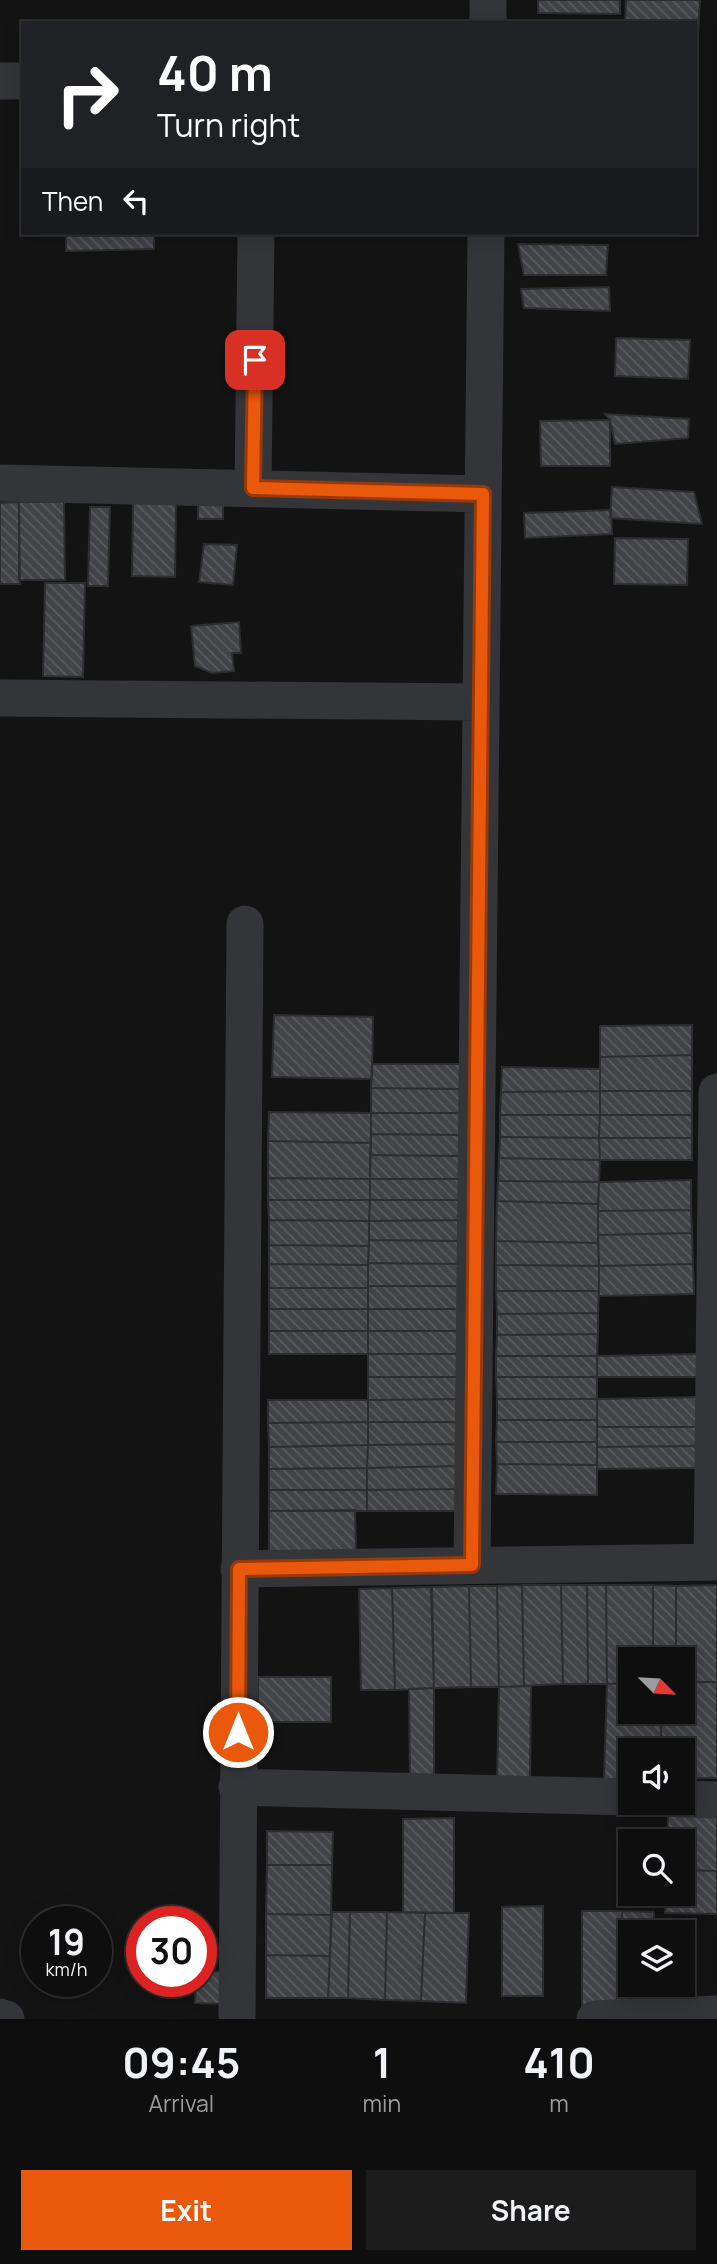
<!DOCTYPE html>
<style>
:root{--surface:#0e0e0f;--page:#1c1c1d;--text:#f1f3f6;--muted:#9b9c9e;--line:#2e2e2f;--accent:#ea580c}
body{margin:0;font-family:Manrope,sans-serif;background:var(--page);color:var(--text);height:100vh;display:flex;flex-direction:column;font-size:26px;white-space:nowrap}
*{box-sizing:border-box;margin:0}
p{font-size:23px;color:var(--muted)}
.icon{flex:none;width:38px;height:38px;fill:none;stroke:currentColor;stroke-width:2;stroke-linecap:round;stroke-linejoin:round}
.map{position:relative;height:2019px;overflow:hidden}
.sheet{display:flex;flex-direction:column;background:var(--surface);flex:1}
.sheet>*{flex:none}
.banner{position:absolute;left:21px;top:21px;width:676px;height:214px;border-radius:0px;box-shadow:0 4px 18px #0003,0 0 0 2px var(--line);background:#202124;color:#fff;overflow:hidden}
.needle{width:46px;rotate:114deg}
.controls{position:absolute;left:618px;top:1647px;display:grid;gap:14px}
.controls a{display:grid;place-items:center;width:77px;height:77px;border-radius:0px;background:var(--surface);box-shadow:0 4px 18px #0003,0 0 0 2px var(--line);font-size:35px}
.speed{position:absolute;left:21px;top:1906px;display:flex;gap:14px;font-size:35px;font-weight:700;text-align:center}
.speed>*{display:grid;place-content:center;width:91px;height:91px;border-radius:50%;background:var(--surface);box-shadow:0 4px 18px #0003,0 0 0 2px var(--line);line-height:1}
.speed small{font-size:18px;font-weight:400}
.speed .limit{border:10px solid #d22;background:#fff;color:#111}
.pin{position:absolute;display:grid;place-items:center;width:60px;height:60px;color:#fff;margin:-30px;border-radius:14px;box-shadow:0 4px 10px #0006}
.me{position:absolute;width:77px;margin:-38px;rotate:0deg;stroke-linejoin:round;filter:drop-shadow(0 0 5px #0008)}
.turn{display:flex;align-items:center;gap:24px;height:147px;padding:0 21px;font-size:32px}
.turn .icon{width:91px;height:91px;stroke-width:2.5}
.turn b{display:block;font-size:49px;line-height:60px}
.then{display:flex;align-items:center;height:66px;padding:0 21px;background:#0003;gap:14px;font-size:26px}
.eta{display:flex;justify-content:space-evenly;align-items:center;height:119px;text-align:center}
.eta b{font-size:42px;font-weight:700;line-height:49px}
.primary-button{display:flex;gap:14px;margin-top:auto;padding:14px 21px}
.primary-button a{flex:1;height:80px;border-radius:0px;background:var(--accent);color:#fff;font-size:28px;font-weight:700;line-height:80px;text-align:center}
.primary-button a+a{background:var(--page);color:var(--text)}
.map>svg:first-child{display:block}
.building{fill:url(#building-back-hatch);stroke:#2d2d30;stroke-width:2}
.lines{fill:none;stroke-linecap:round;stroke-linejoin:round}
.minor{stroke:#343539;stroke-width:37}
.route-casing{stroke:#983908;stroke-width:18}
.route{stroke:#ea580c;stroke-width:12}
</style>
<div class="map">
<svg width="717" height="2019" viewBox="0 0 717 2019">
<defs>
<pattern id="building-back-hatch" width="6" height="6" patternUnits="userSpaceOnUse" patternTransform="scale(1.75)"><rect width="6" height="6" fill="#424347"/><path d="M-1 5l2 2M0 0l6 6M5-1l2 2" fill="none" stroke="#5a5b5f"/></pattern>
</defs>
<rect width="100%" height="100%" fill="#131314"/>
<path class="building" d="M 538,0 L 620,0 L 620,14 L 538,13 Z
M 626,0 L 700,0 L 698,35 L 695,35 L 695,23 L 625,23 Z
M 66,233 L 154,233 L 154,249 L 66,251 Z
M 518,244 L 608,245 L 606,275 L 524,275 Z
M 609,287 L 610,311 L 524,308 L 521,289 Z
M 616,338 L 690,340 L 688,379 L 615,376 Z
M 605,414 L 689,419 L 688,438 L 615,444 L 610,420 Z
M 610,420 L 610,466 L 541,466 L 540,421 Z
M 612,487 L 694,492 L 702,524 L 610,518 Z
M 198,499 L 223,499 L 223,519 L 198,519 Z
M 19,502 L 20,584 L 0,584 L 0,503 Z
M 19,502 L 64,502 L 65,580 L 19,580 Z
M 133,503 L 176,504 L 175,577 L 132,576 Z
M 90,507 L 110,507 L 108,586 L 88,586 Z
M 611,510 L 612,534 L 525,538 L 524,513 Z
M 615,538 L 688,539 L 687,585 L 614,584 Z
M 204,544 L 237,545 L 233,585 L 199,582 Z
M 45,583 L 85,583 L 83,677 L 43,676 Z
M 239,622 L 241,653 L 232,653 L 234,671 L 212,673 L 195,666 L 191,626 Z
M 274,1015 L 373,1017 L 372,1079 L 272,1077 Z
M 692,1025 L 692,1055 L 600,1057 L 600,1026 Z
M 692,1055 L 692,1091 L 600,1091 L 600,1057 Z
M 372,1064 L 460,1064 L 460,1089 L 371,1088 Z
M 502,1067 L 600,1069 L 600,1091 L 501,1092 Z
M 371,1088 L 460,1089 L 460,1113 L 371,1113 Z
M 600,1091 L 600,1115 L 500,1115 L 501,1092 Z
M 600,1091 L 692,1091 L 692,1115 L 600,1115 Z
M 269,1112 L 371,1113 L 371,1143 L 268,1141 Z
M 371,1113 L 460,1113 L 460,1135 L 371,1134 Z
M 500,1115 L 600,1115 L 599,1138 L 500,1137 Z
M 600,1115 L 692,1115 L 692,1138 L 599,1138 Z
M 371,1134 L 460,1135 L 460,1156 L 370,1155 Z
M 500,1137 L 599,1138 L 600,1160 L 499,1158 Z
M 599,1138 L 692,1138 L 692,1160 L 600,1160 Z
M 268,1141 L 371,1143 L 370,1179 L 268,1178 Z
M 370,1155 L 460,1156 L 460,1179 L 370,1179 Z
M 499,1158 L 600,1160 L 599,1182 L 498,1181 Z
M 268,1178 L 370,1179 L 370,1200 L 268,1200 Z
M 370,1179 L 460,1179 L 460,1200 L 370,1200 Z
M 691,1180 L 691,1210 L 598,1211 L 599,1182 Z
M 498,1181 L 599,1182 L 598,1204 L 497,1201 Z
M 268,1200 L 370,1200 L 369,1221 L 269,1220 Z
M 370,1200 L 460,1200 L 460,1220 L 369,1221 Z
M 497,1201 L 598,1204 L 598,1243 L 496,1241 Z
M 691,1210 L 692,1233 L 598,1235 L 598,1211 Z
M 269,1220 L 369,1221 L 369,1246 L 269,1245 Z
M 460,1220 L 460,1241 L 369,1240 L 369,1221 Z
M 692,1233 L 693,1264 L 599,1266 L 598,1235 Z
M 369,1240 L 460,1241 L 461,1264 L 368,1263 Z
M 496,1241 L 598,1243 L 599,1266 L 496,1265 Z
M 269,1245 L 369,1246 L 368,1265 L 269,1264 Z
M 368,1263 L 461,1264 L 460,1286 L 368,1286 Z
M 269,1264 L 368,1265 L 368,1288 L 269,1288 Z
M 693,1264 L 694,1294 L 599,1296 L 599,1266 Z
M 496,1265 L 599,1266 L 599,1291 L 496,1291 Z
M 368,1286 L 460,1286 L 461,1309 L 368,1309 Z
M 269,1288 L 368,1288 L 368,1309 L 269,1309 Z
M 496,1291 L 599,1291 L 598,1313 L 497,1314 Z
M 269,1309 L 368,1309 L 368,1331 L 269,1331 Z
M 368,1309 L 461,1309 L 460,1331 L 368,1331 Z
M 598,1313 L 598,1334 L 497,1335 L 497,1314 Z
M 269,1331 L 368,1331 L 368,1354 L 269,1354 Z
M 368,1331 L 460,1331 L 460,1354 L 368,1354 Z
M 598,1334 L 597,1356 L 496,1356 L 497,1335 Z
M 368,1354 L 460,1354 L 460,1377 L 368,1377 Z
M 699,1354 L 699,1377 L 597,1377 L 597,1356 Z
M 496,1356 L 597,1356 L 597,1377 L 496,1377 Z
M 368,1377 L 460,1377 L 460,1399 L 368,1400 Z
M 496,1377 L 597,1377 L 597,1399 L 497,1399 Z
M 697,1397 L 696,1427 L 597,1427 L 597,1399 Z
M 460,1399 L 460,1422 L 368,1422 L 368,1400 Z
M 497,1399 L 597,1399 L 597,1420 L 497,1420 Z
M 268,1400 L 368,1400 L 368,1422 L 268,1423 Z
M 497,1420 L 597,1420 L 597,1442 L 496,1442 Z
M 368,1422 L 460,1422 L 459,1444 L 368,1445 Z
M 368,1422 L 368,1445 L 269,1447 L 268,1423 Z
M 597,1427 L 696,1427 L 697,1446 L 597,1447 Z
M 496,1442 L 597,1442 L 597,1465 L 497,1464 Z
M 459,1444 L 460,1466 L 367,1468 L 368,1445 Z
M 368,1445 L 367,1468 L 269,1469 L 269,1447 Z
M 697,1446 L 697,1468 L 597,1469 L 597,1447 Z
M 497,1464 L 597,1465 L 597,1495 L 496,1494 Z
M 460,1466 L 459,1489 L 367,1490 L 367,1468 Z
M 367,1468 L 367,1490 L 269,1490 L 269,1469 Z
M 459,1489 L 459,1511 L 367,1511 L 367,1490 Z
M 269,1490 L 367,1490 L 367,1511 L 269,1511 Z
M 355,1510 L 356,1552 L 269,1552 L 269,1511 Z
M 522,1585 L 561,1585 L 563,1684 L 524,1686 Z
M 522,1585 L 524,1686 L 499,1687 L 497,1586 Z
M 561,1585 L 587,1585 L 588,1684 L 563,1684 Z
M 587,1585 L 606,1585 L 607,1684 L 588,1684 Z
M 606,1585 L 653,1585 L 653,1659 L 630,1659 L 630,1683 L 607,1684 Z
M 653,1585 L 676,1586 L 676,1659 L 653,1659 Z
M 717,1585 L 717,1682 L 682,1682 L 682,1659 L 676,1659 L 676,1586 Z
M 469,1586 L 497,1586 L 499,1687 L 471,1687 Z
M 469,1586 L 471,1687 L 434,1688 L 432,1587 Z
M 431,1587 L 434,1688 L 395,1690 L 392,1588 Z
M 392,1588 L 395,1690 L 361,1690 L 359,1589 Z
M 258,1677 L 331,1677 L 331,1722 L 258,1722 Z
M 682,1682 L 717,1682 L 717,1778 L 682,1778 L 682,1750 L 661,1750 L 661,1712 L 682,1712 Z
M 630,1683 L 630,1712 L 661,1712 L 661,1750 L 630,1750 L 630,1779 L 604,1779 L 607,1684 Z
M 531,1686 L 530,1779 L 497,1779 L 499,1687 Z
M 434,1688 L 434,1782 L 410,1782 L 409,1689 Z
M 668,1815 L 717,1816 L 717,1871 L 682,1870 L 682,1841 L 667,1841 Z
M 454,1818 L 454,1913 L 403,1912 L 403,1819 Z
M 267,1831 L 333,1832 L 332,1865 L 267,1865 Z
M 267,1865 L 332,1865 L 331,1915 L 266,1914 Z
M 682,1870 L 717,1871 L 717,1914 L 665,1913 L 666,1894 L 682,1894 Z
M 543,1906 L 543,1996 L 502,1996 L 502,1907 Z
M 582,1911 L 622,1911 L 622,2008 L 582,2009 Z
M 622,1911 L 654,1912 L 654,1932 L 630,1932 L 630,1984 L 653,1984 L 653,2007 L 622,2008 Z
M 332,1912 L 350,1912 L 348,1998 L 328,1998 Z
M 350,1912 L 387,1912 L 385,2000 L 348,1998 Z
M 387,1912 L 425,1913 L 421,2001 L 385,2000 Z
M 425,1913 L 469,1913 L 466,2003 L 421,2001 Z
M 266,1914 L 331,1915 L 330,1956 L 266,1955 Z
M 266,1955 L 330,1956 L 328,1998 L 266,1998 Z
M 201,1971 L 225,1972 L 224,2004 L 195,2003 L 196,1981 L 201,1981 Z"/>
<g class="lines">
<path class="minor" d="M 488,23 L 488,0
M 0,81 L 23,81
M 0,483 L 483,494
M 253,488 L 256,233
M 0,698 L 481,702
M 712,1562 L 717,1092
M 472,1565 L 486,233
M 239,1569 L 717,1562
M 237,1787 L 630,1797
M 682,1799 L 717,1800
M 0,2017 L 6,2019
M 237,2019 L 245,924
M 595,2019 L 717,2014"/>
</g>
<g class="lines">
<defs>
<path id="route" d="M 238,1732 L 239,1569 L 472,1565 L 483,494 L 253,488 L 255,360"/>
</defs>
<use href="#route" class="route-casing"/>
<use href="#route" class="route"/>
</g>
</svg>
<div class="controls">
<a><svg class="needle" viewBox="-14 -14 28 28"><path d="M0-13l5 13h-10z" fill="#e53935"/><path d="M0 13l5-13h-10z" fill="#9b9c9e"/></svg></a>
<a><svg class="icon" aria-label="sound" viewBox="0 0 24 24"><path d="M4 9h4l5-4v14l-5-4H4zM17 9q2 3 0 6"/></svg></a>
<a><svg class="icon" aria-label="search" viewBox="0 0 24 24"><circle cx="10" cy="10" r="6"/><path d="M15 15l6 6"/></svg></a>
<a><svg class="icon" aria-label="layers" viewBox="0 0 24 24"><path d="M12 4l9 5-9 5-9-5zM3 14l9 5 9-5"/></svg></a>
</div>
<div class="speed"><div>19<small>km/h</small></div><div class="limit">30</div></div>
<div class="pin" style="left:255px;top:360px;background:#d93025"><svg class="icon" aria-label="arrive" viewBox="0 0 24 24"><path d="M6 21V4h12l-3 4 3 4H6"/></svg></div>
<svg class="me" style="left:238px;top:1732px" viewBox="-20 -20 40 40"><circle r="17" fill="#ea580c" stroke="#fff" stroke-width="3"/><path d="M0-11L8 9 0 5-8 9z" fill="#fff"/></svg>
<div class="banner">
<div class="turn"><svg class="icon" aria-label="right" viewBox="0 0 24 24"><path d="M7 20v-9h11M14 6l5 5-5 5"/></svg><div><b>40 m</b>Turn right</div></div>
<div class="then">Then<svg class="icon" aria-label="left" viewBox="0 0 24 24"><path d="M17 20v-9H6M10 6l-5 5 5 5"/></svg></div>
</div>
</div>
<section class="sheet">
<div class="eta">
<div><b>09:45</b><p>Arrival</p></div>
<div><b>1</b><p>min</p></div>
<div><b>410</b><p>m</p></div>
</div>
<div class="primary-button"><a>Exit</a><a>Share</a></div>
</section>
